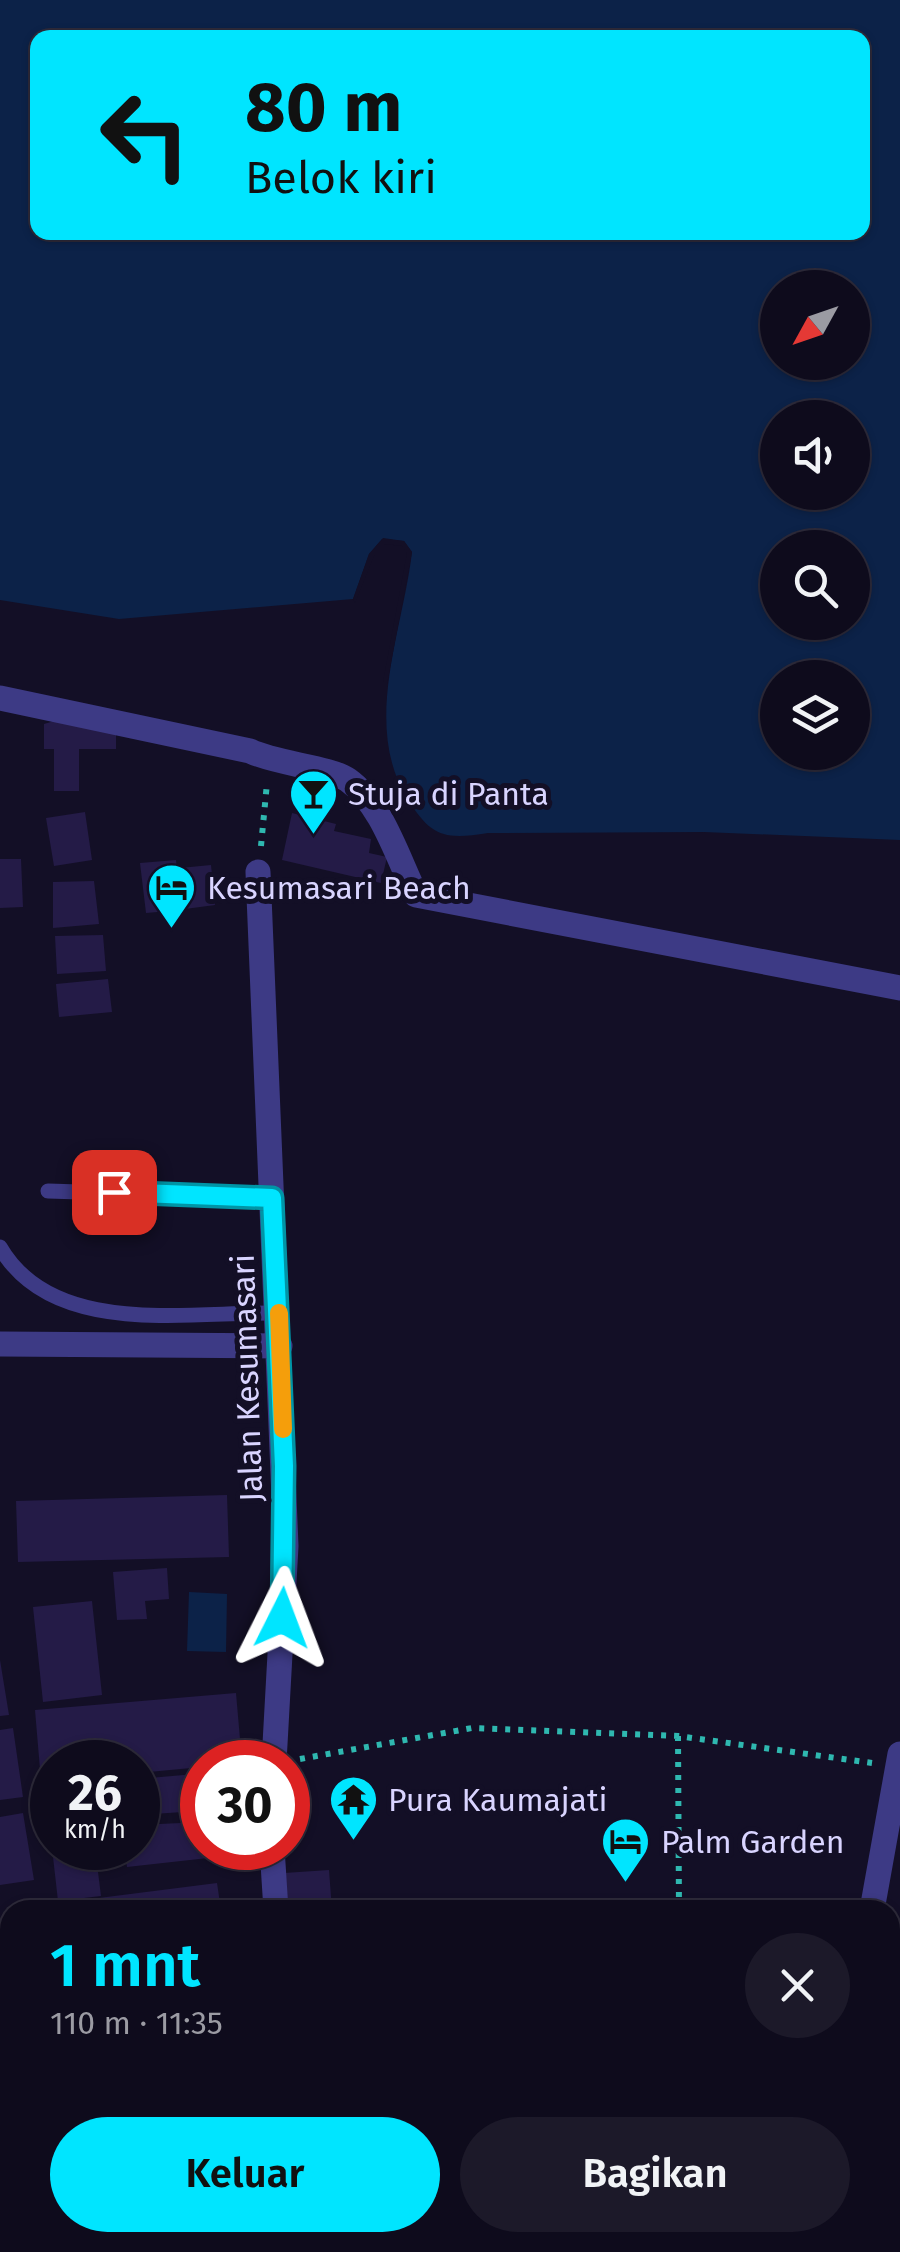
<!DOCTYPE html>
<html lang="id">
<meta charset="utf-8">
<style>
:root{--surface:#0e0b1c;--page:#1c1929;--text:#f1f3f6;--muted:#9b9ba3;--line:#2e2b3b;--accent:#00e5ff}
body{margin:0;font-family:"Fira Sans",sans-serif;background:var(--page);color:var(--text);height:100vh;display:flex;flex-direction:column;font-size:38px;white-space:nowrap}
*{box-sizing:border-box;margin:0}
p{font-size:32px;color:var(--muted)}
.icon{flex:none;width:55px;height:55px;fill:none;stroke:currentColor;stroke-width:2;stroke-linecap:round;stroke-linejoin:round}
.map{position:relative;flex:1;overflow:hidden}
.panel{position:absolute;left:0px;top:1900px;width:900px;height:352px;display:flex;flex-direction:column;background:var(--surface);border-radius:30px 30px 0 0;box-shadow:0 2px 8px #0004,0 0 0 2px var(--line)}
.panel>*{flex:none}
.hud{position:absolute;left:30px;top:30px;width:840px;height:210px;border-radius:20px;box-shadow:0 2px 8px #0004,0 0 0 2px var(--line);background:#00e5ff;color:#111;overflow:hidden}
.needle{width:65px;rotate:230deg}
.controls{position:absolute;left:760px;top:270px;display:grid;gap:20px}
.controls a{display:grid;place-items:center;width:110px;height:110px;border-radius:50%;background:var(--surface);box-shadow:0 2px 8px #0004,0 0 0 2px var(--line);font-size:50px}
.speed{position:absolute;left:30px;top:1740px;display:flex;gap:20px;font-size:50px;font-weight:700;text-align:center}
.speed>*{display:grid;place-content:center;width:130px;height:130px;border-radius:50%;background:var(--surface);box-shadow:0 2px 8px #0004,0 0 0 2px var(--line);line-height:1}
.speed small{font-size:25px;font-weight:400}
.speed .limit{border:15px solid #d22;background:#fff;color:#111}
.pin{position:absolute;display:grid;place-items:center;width:85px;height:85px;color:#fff;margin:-42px;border-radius:20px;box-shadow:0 5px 15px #0006}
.me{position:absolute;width:110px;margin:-55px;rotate:3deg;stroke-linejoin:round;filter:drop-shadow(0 0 8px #0008)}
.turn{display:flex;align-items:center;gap:35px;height:210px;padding:0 50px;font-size:45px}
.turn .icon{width:130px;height:130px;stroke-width:2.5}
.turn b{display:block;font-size:70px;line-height:85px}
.round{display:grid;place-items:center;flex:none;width:105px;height:105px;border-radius:52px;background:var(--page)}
.summary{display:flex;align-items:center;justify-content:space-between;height:170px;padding:0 50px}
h1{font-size:60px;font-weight:600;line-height:75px;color:var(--accent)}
.action{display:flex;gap:20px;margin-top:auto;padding:20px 50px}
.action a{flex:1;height:115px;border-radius:60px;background:var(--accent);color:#111;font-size:40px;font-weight:600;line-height:115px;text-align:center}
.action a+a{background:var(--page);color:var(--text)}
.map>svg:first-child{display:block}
.water{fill:#0c2248;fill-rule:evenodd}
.pier{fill:#130f26}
.building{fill:#241b47}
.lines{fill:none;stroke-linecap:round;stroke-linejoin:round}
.path{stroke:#2fb8b0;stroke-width:6;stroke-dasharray:5 8;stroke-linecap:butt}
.lane{stroke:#3d3a85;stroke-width:15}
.street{stroke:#3d3a85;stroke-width:25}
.secondary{stroke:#6f6bff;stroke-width:25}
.route-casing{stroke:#0095a6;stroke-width:25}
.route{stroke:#00e5ff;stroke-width:18}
.slow{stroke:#f59e0b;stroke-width:18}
.labels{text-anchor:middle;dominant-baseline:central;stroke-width:10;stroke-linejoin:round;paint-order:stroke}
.poi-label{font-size:32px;fill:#d9d4ff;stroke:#130f26;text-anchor:start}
.street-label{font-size:32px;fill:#d9d4ff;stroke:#130f26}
</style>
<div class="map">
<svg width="900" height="2252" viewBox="0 0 900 2252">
<rect width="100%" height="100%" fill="#130f26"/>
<path class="water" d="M 0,0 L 900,0 L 900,840 L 704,832 L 488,833 C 444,840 431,837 407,798 C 362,724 403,631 412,552 L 404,541 L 382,539 L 369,554 L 353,599 L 119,619 L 0,600 ZM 38,38 L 862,38 L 862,232 L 38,232 ZM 778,288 L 852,288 L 852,362 L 778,362 ZM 778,418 L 852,418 L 852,492 L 778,492 ZM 778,548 L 852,548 L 852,622 L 778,622 ZM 778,678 L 852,678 L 852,752 L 778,752 Z
M 189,1592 L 227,1594 L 226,1652 L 187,1651 Z"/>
<path class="pier" d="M 383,538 L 404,541 L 412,552 L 387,684 L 383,682 L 407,553 L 402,546 L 385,544 L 374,556 L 355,603 L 353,599 L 369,554 Z"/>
<path class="building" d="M 54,721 L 116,724 L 116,749 L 79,749 L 79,791 L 54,791 L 54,749 L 44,749 L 44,724 Z
M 85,812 L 92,860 L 54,866 L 46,818 Z
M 292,813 L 336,824 L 334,831 L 371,839 L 369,853 L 387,857 L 381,883 L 282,860 Z
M 0,859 L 21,859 L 23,907 L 0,908 Z
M 176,860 L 181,910 L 146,913 L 140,863 Z
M 211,865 L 215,905 L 185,909 L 180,868 Z
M 94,881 L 99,924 L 53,928 L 53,882 Z
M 103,935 L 106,971 L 57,974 L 55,936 Z
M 108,979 L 112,1012 L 59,1017 L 56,984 Z
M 227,1495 L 229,1557 L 18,1562 L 16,1501 Z
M 167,1568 L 169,1599 L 145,1601 L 147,1619 L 117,1620 L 113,1572 Z
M 92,1601 L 102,1695 L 43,1702 L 33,1607 Z
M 0,1660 L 9,1715 L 0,1716 Z
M 236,1693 L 242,1762 L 202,1762 L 202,1767 L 138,1773 L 138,1762 L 52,1762 L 52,1780 L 41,1781 L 35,1710 Z
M 13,1728 L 23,1797 L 0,1800 L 0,1730 Z
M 195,1774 L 198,1811 L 138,1815 L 138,1779 Z
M 23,1813 L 34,1880 L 0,1885 L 0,1817 Z
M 202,1822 L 202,1848 L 208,1858 L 127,1867 L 124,1848 L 138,1848 L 138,1825 Z
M 52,1848 L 95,1848 L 101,1896 L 58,1901 Z
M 329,1870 L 332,1910 L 287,1910 L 284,1873 Z
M 217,1883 L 221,1910 L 92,1910 L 91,1899 Z
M 10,2211 L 10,2242 L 73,2244 L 37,2252 L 0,2252 L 0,2213 Z
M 477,2245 L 478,2252 L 403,2252 L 403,2249 Z"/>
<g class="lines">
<path class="path" d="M 261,846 L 267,783
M 678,1736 L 679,1910
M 300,1759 L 472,1728 L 678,1736 L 872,1763"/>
<path class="lane" d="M 48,1191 L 272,1198
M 0,1247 C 53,1339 191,1311 279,1313
M 0,2127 L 5,2125
M 529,2242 L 530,2252
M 602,2242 L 602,2252"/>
<path class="street" d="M 0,698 L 250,751 C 276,764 330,767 348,780 C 382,804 398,859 416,895 L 900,988
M 258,872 L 286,1546 L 274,1762
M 0,1344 L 280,1346
M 272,1848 L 276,1910
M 872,1910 L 900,1754
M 638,2242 L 705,2252
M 343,2246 L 370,2242
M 820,2252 L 821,2242"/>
<path class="secondary" d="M 342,2242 L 343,2252
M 302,2252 L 302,2242"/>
</g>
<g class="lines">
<defs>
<path id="route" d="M 114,1192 L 272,1198 L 284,1466 L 282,1618"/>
</defs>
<use href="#route" class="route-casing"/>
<use href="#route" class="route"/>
<path class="slow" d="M 279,1313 L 283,1429"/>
</g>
<defs>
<symbol id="bar-pin" viewBox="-11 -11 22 30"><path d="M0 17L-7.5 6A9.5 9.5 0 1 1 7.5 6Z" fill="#00e5ff" stroke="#130f26"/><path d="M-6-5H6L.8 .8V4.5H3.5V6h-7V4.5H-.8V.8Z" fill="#111"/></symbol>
<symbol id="hotel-pin" viewBox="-11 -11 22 30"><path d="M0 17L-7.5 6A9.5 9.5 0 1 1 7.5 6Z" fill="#00e5ff" stroke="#130f26"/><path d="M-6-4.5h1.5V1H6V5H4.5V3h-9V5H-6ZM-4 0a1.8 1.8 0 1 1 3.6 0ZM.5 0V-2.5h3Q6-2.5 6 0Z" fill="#111"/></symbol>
<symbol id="temple-pin" viewBox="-11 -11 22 30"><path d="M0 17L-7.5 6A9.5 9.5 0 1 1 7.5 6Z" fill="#00e5ff" stroke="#130f26"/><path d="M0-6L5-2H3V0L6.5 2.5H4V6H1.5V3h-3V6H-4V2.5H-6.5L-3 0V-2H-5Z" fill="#111"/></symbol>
</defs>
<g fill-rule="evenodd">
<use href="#bar-pin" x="286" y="766" width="55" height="75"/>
<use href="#hotel-pin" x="144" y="860" width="55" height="75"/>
<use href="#temple-pin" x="326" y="1772" width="55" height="75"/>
<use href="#hotel-pin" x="598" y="1814" width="55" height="75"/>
</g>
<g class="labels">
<g class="poi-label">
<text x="348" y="794">Stuja di Panta</text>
<text x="207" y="888">Kesumasari Beach</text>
<text x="388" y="1800">Pura Kaumajati</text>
<text x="661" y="1842">Palm Garden</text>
</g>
<g class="street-label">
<text transform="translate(247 1378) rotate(-92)">Jalan Kesumasari</text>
</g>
</g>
</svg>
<div class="controls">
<a><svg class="needle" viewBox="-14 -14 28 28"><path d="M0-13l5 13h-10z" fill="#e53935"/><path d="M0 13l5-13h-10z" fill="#9b9ba3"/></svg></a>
<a><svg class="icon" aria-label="sound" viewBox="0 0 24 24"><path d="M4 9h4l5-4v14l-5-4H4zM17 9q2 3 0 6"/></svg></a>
<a><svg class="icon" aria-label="search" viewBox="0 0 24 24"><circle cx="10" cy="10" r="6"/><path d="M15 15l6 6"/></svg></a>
<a><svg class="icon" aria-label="layers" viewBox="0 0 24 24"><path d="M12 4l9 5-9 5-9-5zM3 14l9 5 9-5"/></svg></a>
</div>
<div class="speed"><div>26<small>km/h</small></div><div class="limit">30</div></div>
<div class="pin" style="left:114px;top:1192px;background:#d93025"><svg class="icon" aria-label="arrive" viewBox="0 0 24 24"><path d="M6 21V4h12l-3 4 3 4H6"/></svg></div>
<svg class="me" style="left:282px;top:1618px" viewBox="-20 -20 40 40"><path d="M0-17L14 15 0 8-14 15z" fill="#00e5ff" stroke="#fff" stroke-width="4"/></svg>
<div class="hud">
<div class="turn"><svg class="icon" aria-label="left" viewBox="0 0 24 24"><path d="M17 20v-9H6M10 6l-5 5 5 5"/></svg><div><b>80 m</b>Belok kiri</div></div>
</div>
<section class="panel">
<div class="summary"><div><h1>1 mnt</h1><p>110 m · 11:35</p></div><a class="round"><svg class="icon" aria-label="close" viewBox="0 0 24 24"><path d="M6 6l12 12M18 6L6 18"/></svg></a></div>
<div class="action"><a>Keluar</a><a>Bagikan</a></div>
</section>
</div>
